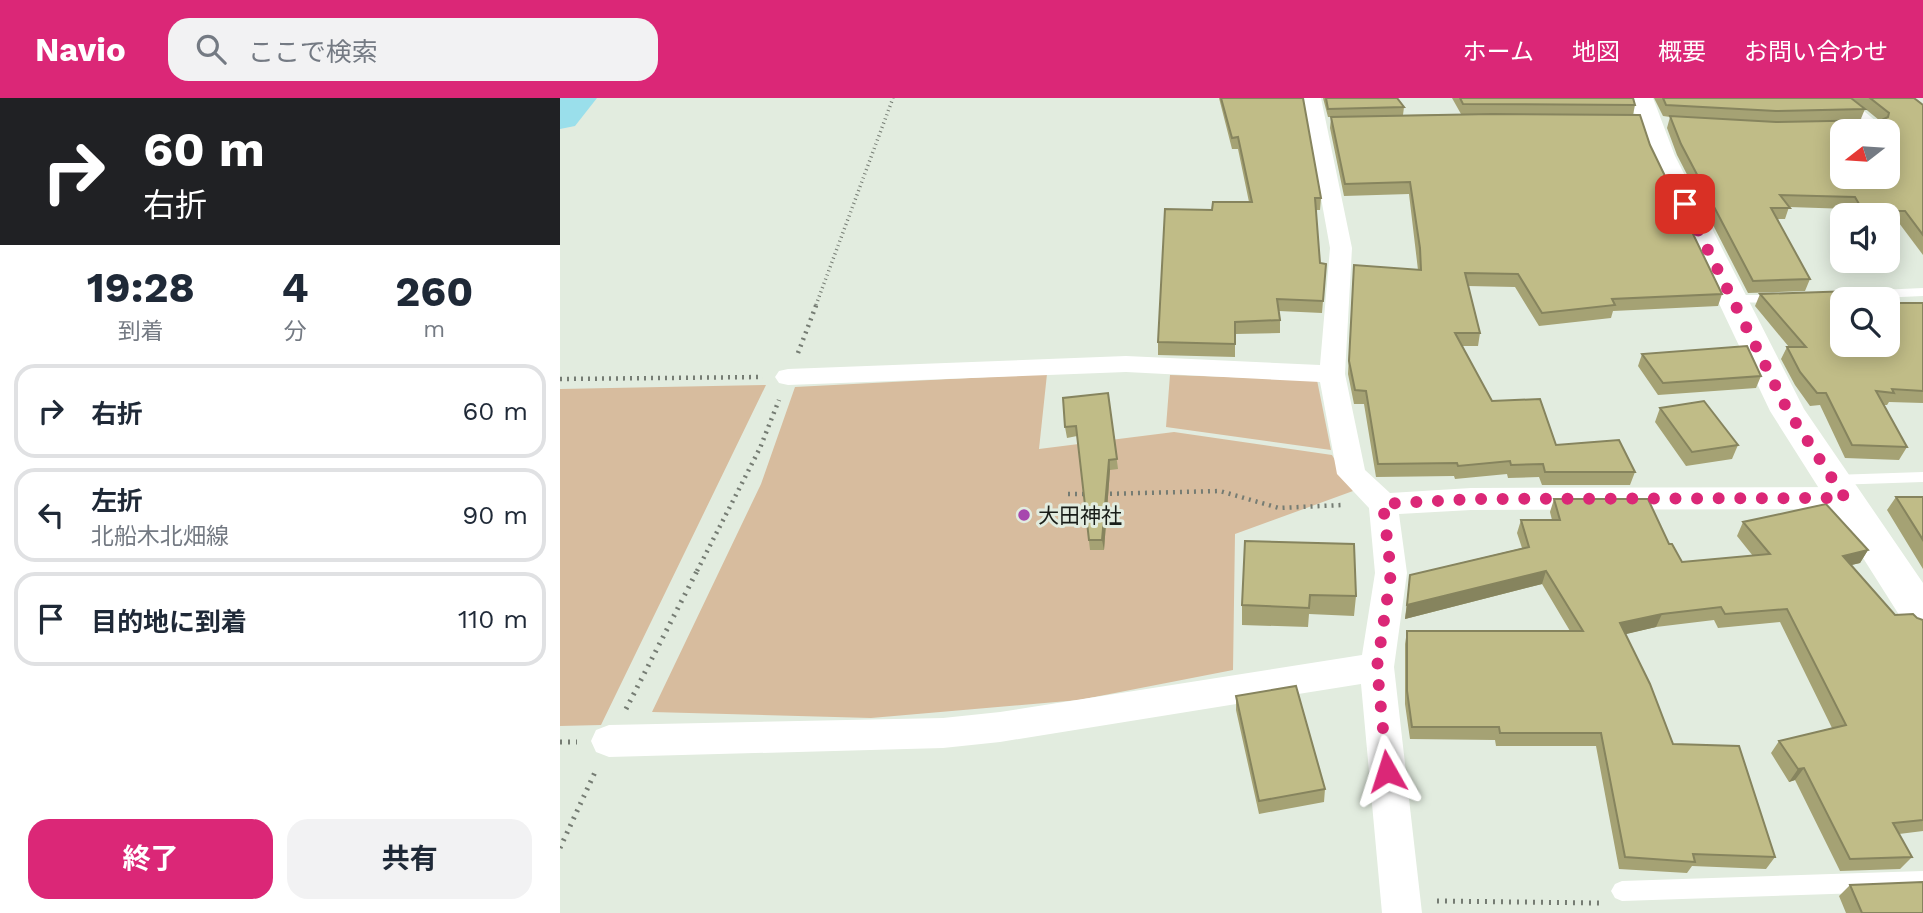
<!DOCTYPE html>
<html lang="ja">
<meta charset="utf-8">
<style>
:root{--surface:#fff;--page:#f2f2f3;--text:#1f2937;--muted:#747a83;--line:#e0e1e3;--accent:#db2777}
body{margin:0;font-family:"Work Sans","Noto Sans JP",sans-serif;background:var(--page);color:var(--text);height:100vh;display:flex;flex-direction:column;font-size:26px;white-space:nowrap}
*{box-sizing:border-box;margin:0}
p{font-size:23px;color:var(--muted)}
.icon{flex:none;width:38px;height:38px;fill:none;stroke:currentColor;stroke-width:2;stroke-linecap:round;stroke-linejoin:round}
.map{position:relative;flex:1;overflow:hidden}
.details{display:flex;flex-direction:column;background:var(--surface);width:560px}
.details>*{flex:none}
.top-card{background:#202124;color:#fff;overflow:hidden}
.needle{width:46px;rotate:253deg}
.controls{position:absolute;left:1270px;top:21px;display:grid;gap:14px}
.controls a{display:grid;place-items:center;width:70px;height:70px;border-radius:14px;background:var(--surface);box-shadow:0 4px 18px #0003;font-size:35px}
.pin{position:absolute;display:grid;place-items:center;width:60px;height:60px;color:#fff;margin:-30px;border-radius:14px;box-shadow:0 4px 10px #0006}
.me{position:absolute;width:77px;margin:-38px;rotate:354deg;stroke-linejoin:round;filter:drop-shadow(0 0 5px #0008)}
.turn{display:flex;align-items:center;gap:24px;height:147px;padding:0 28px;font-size:32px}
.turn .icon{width:91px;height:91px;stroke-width:2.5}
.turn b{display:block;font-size:49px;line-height:60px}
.eta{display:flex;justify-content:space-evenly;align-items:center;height:119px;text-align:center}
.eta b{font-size:42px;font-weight:700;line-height:49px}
.action{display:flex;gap:14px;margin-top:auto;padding:14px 28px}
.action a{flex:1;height:80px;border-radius:21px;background:var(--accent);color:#fff;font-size:28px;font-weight:700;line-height:80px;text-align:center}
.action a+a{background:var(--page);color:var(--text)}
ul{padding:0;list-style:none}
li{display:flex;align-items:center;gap:21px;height:94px;margin:0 14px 10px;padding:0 14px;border:4px solid var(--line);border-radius:21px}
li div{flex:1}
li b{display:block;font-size:26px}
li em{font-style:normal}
header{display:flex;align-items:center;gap:42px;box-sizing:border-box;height:98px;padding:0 35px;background:var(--accent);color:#fff}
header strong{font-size:33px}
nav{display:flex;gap:38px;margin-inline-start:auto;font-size:24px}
.search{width:490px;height:63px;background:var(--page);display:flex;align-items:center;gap:18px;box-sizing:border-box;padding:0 24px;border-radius:21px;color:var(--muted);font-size:26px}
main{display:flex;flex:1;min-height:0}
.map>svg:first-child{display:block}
.green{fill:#d7bc9e}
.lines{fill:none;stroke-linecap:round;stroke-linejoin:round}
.river{fill:#9adfeb;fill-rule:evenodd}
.path-far2{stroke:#757c73;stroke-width:3.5;stroke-dasharray:1 3.5;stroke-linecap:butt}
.path-far1{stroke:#757c73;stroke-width:4.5;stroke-dasharray:2 5;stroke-linecap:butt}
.path{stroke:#757c73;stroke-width:5;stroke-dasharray:2 6;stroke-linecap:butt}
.service{fill:#fff;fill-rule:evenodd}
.minor{fill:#fff;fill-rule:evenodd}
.secondary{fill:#fff;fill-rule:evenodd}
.wall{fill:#a5a274}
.shaded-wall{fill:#86845e}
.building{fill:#c0bc87;stroke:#86845e;stroke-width:2;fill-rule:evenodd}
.route{stroke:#db2777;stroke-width:12;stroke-dasharray:0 21.6}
.poi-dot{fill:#a747ae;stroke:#e2ecdf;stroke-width:2.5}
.labels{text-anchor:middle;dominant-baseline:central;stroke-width:6;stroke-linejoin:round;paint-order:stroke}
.poi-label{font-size:21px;fill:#191d18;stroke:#e2ecdf;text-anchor:start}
</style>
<header>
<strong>Navio</strong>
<div class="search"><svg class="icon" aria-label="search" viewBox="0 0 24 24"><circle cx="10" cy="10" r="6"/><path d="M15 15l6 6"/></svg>ここで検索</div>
<nav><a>ホーム</a><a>地図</a><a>概要</a><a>お問い合わせ</a></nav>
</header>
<main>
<section class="details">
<div class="top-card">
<div class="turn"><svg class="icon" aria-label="right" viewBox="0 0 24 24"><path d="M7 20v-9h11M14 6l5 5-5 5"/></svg><div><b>60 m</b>右折</div></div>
</div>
<div class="eta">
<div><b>19:28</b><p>到着</p></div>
<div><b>4</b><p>分</p></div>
<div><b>260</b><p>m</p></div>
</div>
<ul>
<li><svg class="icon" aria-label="right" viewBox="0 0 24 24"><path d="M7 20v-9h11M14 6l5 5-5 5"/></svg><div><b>右折</b></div><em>60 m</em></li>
<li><svg class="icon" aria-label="left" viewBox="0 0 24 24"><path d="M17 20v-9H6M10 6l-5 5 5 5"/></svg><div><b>左折</b><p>北船木北畑線</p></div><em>90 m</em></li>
<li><svg class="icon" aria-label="arrive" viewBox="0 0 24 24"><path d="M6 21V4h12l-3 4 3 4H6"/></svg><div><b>目的地に到着</b></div><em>110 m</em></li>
</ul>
<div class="action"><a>終了</a><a>共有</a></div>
</section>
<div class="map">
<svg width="1363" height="815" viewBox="0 0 1363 815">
<rect width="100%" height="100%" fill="#e2ecdf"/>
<path class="green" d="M 487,276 L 479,351 L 614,334 L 772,357 L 793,393 L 675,436 L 673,572 L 519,602 L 311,620 L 92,614 L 201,386 L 235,289 Z
M 610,277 L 757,282 L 771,352 L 606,329 Z
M 206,287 L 41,627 L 0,628 L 0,291 Z"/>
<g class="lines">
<path class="river" d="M 0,0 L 37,0 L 15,28 L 0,31 Z"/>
<path class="path-far2" d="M 256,207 L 333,0"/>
<path class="path-far1" d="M 238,255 L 257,205
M 0,281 L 203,279
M 508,396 L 527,396
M 543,396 L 660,393 L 719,410 L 783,407
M 137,473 L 200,350 L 219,302"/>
<path class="path" d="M 66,611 L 138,471
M 0,644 L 17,644
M 0,750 L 36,672
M 877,803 L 1039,805"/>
<path class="service" d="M 1277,0 L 1288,0 L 1322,28 L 1317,31 L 1301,30 L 1301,26 L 1307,25 Z
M 1363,190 L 1363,198 L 1275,202 L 1269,198 L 1275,194 Z
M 1171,197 L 1217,197 L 1223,201 L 1217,205 L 1166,204 L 1165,201 Z
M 1363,374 L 1363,384 L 1273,387 L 1265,382 L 1273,377 Z
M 1363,773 L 1363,793 L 1062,803 L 1055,800 L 1051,793 L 1055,786 L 1062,783 Z"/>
<path class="minor" d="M 743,0 L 761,0 L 792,150 L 785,276 L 805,372 L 830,395 L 911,390 L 1285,389 L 1295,393 L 1300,400 L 1295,407 L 1285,411 L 911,412 L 839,416 L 847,475 L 834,569 L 862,815 L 822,815 L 801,586 L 440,644 L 383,650 L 49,659 L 36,654 L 31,643 L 36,632 L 49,627 L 383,620 L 440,614 L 802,557 L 815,475 L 809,410 L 777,376 L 760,284 L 566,274 L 228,287 L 219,285 L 215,279 L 219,273 L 228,271 L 566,258 L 760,267 L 770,150 Z"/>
<path class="secondary" d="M 1069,0 L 1093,0 L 1115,58 L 1244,311 L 1363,485 L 1363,536 L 1348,531 L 1210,313 L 1089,58 Z"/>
</g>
<path class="wall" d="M 659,0 L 743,0 L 761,100 L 760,112 L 756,112 L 760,165 L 766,166 L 762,215 L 719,213 L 720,222 L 720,235 L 675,236 L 675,259 L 598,257 L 598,244 L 652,112 L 689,104 L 678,51 L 672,51 Z
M 763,0 L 837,0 L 844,9 L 843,17 L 901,16 L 892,0 L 1073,0 L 1075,7 L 1073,17 L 1090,47 L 1162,196 L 1158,208 L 1053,213 L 1051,220 L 979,228 L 955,189 L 908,188 L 920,235 L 918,248 L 902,248 L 932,303 L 996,347 L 1075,374 L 1070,387 L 982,387 L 979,379 L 948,380 L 947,376 L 895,381 L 894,378 L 816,379 L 804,306 L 794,306 L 788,276 L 793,180 L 858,172 L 849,96 L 784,98 L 770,30 L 771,19 L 768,19 Z
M 1094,0 L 1291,0 L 1305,11 L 1300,23 L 1319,22 L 1292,0 L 1354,0 L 1363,7 L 1363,157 L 1339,125 L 1328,125 L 1328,117 L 1293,117 L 1289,111 L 1229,109 L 1225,121 L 1217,121 L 1250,181 L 1245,193 L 1188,195 L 1117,57 L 1107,30 L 1110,19 L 1103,18 Z
M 1200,196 L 1283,247 L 1363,205 L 1363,305 L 1329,304 L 1327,307 L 1323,307 L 1347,349 L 1339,362 L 1285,360 L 1260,307 L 1250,308 L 1235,287 L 1221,261 L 1227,249 L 1229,249 L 1195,208 Z
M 1082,256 L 1201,278 L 1196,290 L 1098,297 L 1078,268 Z
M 548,295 L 558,371 L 550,372 L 544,452 L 530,452 L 517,338 L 507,340 L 505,329 Z
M 1100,310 L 1178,347 L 1172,361 L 1126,368 L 1095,324 Z
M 1336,399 L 1363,399 L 1363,471 L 1327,412 Z
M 994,401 L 1109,446 L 1122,464 L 1193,458 L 1177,438 L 1183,424 L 1308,452 L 1300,465 L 1291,467 L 1335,517 L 1363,522 L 1363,733 L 1339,736 L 1352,759 L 1340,771 L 1280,773 L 1235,682 L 1229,684 L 1211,655 L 1219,643 L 1272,630 L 1220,524 L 1158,530 L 1154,522 L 1096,529 L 1065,536 L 1113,646 L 1215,759 L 1206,771 L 1132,768 L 1127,775 L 1059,771 L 1036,648 L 936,648 L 935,642 L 850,641 L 845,606 L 845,546 L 847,533 L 1010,533 L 982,486 L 845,521 L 850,477 L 962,450 L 957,435 L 961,422 L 992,422 L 990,414 Z
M 794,446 L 796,498 L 794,518 L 749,516 L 748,529 L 682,527 L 682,507 Z
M 676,598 L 765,691 L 764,704 L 699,716 L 676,612 Z
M 1290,787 L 1363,815 L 1286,815 L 1279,798 Z"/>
<path class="shaded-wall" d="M 549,362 L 550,372 L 544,452 L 542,442 Z
M 1308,452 L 1300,465 L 1275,471 L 1283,458 Z
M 986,473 L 982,486 L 845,521 L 847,507 Z
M 1102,516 L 1096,529 L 1054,539 L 1060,525 Z
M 1244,670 L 1235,682 L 1229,684 L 1238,671 Z"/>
<path class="building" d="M 661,0 L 743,0 L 761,100 L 755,100 L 760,165 L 766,166 L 763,203 L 717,201 L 720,222 L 675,224 L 675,246 L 598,244 L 605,111 L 652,112 L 653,104 L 692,104 L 678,39 L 672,40 Z
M 766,0 L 837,0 L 844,9 L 768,11 Z
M 900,0 L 1073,0 L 1075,7 L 903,6 Z
M 1103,0 L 1291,0 L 1305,11 L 1216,13 L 1106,7 Z
M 1310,0 L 1354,0 L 1363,7 L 1363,137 L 1345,113 L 1303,113 L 1295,99 L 1220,97 L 1230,110 L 1211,110 L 1250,181 L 1193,183 L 1121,46 L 1110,18 L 1216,24 L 1322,22 L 1328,19 L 1329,15 ZM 1283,33 L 1328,33 L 1328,79 L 1283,79 Z
M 932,16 L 1080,17 L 1090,47 L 1162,196 L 1052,201 L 1055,207 L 982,215 L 958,176 L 905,175 L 920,235 L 895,235 L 932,303 L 980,301 L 996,347 L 1059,342 L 1075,374 L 985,374 L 983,366 L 951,367 L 950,363 L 898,368 L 897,365 L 818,366 L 806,293 L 795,292 L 789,263 L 794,167 L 861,172 L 860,150 L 850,84 L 785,86 L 771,19 Z
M 1293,193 L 1296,201 L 1283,201 L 1283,247 L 1328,247 L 1328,205 L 1363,205 L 1363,293 L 1332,291 L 1334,295 L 1316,293 L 1347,349 L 1292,347 L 1266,295 L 1257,295 L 1240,274 L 1227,249 L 1246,249 L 1200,196 Z
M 1187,248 L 1201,278 L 1103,285 L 1082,256 Z
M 548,295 L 557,361 L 549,362 L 542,442 L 529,442 L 516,328 L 505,329 L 503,300 Z
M 1144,303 L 1178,347 L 1132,354 L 1100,310 Z
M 1336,399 L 1363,399 L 1363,442 Z
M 994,401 L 1088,401 L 1109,446 L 1112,446 L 1122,464 L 1210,456 L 1183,424 L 1266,406 L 1308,452 L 1283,458 L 1335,517 L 1353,516 L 1357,520 L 1363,522 L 1363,722 L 1333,725 L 1352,759 L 1290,761 L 1244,670 L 1238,671 L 1219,643 L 1286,627 L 1227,511 L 1165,516 L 1161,509 L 1102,516 L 1060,525 L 1090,586 L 1113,646 L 1179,648 L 1215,759 L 1133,756 L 1135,764 L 1065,759 L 1041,635 L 940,635 L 939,629 L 852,629 L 847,593 L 847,533 L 1023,533 L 986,473 L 847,507 L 850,477 L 969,449 L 961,422 L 1000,422 Z
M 685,443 L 794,446 L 796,498 L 750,497 L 749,510 L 682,507 Z
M 736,588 L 765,691 L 699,703 L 676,598 Z
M 1363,784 L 1363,815 L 1302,815 L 1290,787 Z"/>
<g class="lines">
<path class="route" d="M 827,673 L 817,569 L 831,475 L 823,406 L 911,401 L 1285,400 L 1228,313 L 1125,106"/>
</g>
<circle class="poi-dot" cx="464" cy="417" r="7"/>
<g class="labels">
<g class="poi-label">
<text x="478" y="417">大田神社</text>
</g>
</g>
</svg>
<div class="controls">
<a><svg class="needle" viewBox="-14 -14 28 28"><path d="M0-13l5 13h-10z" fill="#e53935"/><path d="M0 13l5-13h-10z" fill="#747a83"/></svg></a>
<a><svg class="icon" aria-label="sound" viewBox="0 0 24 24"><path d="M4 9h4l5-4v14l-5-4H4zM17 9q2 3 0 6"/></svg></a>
<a><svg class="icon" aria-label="search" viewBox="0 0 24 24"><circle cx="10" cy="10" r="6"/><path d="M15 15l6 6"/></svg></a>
</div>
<div class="pin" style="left:1125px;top:106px;background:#d93025"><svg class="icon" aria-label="arrive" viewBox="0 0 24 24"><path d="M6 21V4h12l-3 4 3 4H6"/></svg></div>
<svg class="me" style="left:827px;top:673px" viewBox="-20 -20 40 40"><path d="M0-17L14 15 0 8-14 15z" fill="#db2777" stroke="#fff" stroke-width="4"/></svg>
</div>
</main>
